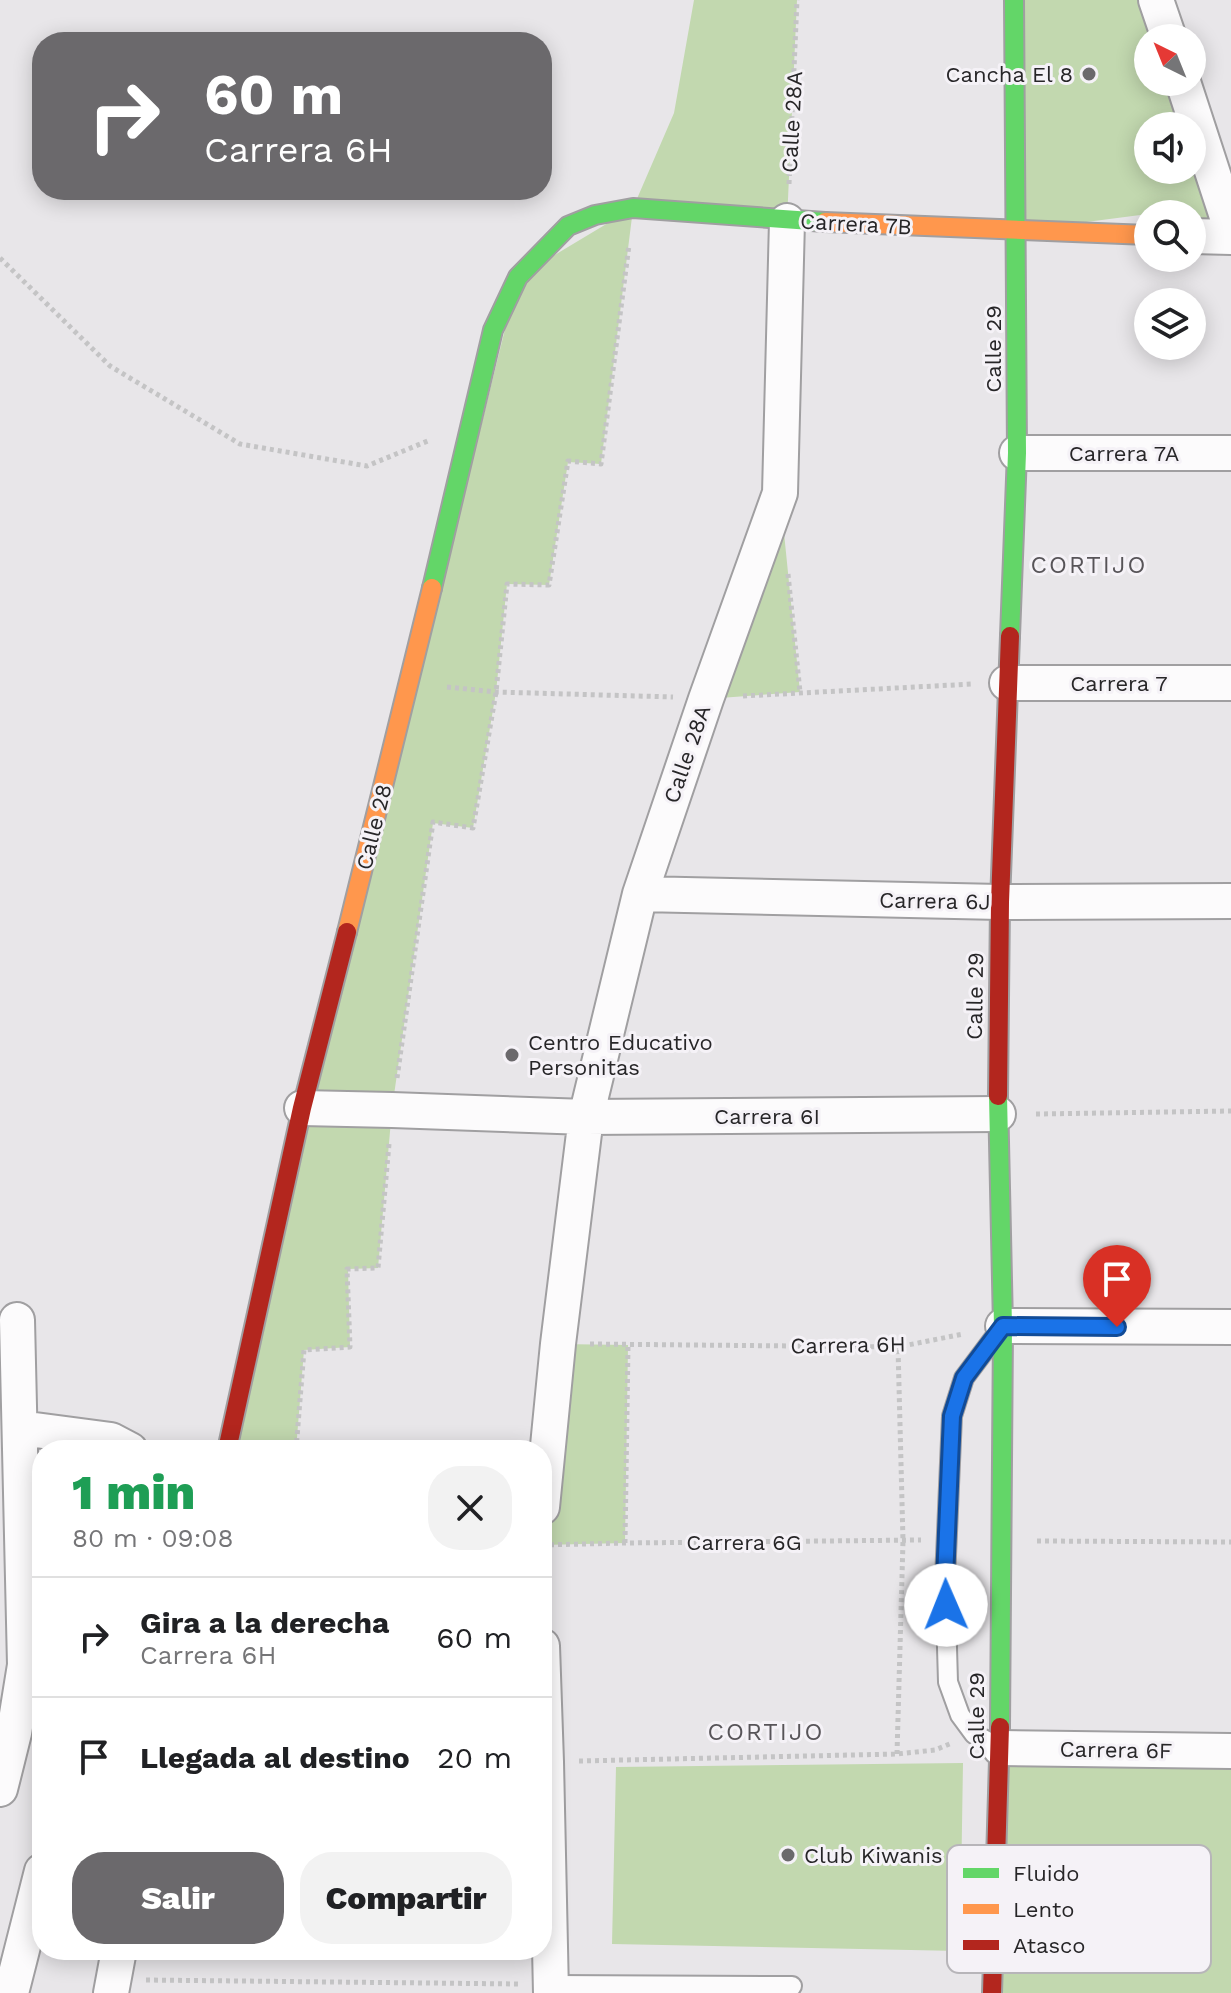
<!DOCTYPE html>
<html lang="es">
<meta charset="utf-8">
<style>
:root{--surface:#fff;--page:#f2f2f2;--text:#202124;--muted:#757577;--line:#e0e0e0;--accent:#6b696c}
body{margin:0;font-family:"Work Sans",sans-serif;background:var(--page);color:var(--text);height:100vh;display:flex;flex-direction:column;font-size:30px;white-space:nowrap}
*{box-sizing:border-box;margin:0}
p{font-size:26px;color:var(--muted)}
.icon{flex:none;width:44px;height:44px;fill:none;stroke:currentColor;stroke-width:2;stroke-linecap:round;stroke-linejoin:round}
.map{position:relative;flex:1;overflow:hidden}
.drawer{position:absolute;left:32px;top:1440px;width:520px;height:520px;display:flex;flex-direction:column;background:var(--surface);border-radius:32px;box-shadow:0 4px 20px #0003}
.drawer>*{flex:none}
.hud{position:absolute;left:32px;top:32px;width:520px;height:168px;border-radius:32px;box-shadow:0 4px 20px #0003;background:#6b696c;color:#fff;overflow:hidden}
.needle{width:52px;rotate:317deg}
.tools{position:absolute;left:1134px;top:24px;display:grid;gap:16px}
.tools a{display:grid;place-items:center;width:72px;height:72px;border-radius:50%;background:var(--surface);box-shadow:0 4px 20px #0003;font-size:40px}
.pin{position:absolute;display:grid;place-items:center;width:68px;height:68px;color:#fff;margin:-82px -34px;border-radius:50% 50% 50% 0;rotate:-45deg;box-shadow:0 0 8px #0007}
.pin .icon{rotate:45deg}
.me{position:absolute;width:88px;margin:-44px;rotate:359deg;stroke-linejoin:round;filter:drop-shadow(0 0 6px #0008)}
.turn{display:flex;align-items:center;gap:28px;height:168px;padding:0 40px;font-size:36px}
.turn .icon{width:104px;height:104px;stroke-width:2.5}
.turn b{display:block;font-size:56px;line-height:68px}
.round{display:grid;place-items:center;flex:none;width:84px;height:84px;border-radius:32px;background:var(--page)}
.headline{display:flex;align-items:center;justify-content:space-between;height:136px;padding:0 40px}
h1{font-size:48px;font-weight:800;line-height:60px;color:#1e9e55}
.button{display:flex;gap:16px;margin-top:auto;padding:16px 40px}
.button a{flex:1;height:92px;border-radius:32px;background:var(--accent);color:#fff;font-size:32px;font-weight:800;line-height:92px;text-align:center}
.button a+a{background:var(--page);color:var(--text)}
ul{padding:0;list-style:none}
li{display:flex;align-items:center;gap:24px;height:120px;padding:0 40px;border-top:2px solid var(--line)}
li div{flex:1}
li b{display:block;font-size:30px}
li em{font-style:normal}
.map>svg:first-child{display:block}
.green{fill:#c2d8af;fill-rule:evenodd}
.lines{fill:none;stroke-linecap:round;stroke-linejoin:round}
.lane-casing{stroke:#a09fa1;stroke-width:22}
.street-casing{stroke:#a09fa1;stroke-width:38}
.fast-casing{stroke:#a09fa1;stroke-width:22}
.slow-casing{stroke:#a09fa1;stroke-width:22}
.jam-casing{stroke:#a09fa1;stroke-width:22}
.path{stroke:#c4c4c5;stroke-width:5;stroke-dasharray:4 4;stroke-linecap:butt}
.lane{stroke:#fcfbfc;stroke-width:18}
.street{stroke:#fcfbfc;stroke-width:34}
.fast{stroke:#63d668;stroke-width:18}
.slow{stroke:#ff974d;stroke-width:18}
.jam{stroke:#b3261e;stroke-width:18}
.route-casing{stroke:#114b97;stroke-width:20}
.route{stroke:#1a73e8;stroke-width:14}
.poi-dot{fill:#6b696c;stroke:#f5f2f7;stroke-width:3}
.labels{text-anchor:middle;dominant-baseline:central;stroke-width:6;stroke-linejoin:round;paint-order:stroke}
.poi-label{font-size:22px;fill:#272628;stroke:#f5f2f7;text-anchor:start}
.street-label{font-size:22px;fill:#272628;stroke:#f5f2f7}
.neighbourhood-label{font-size:24px;letter-spacing:2px;fill:#575458;stroke:#f5f2f7}
.key{fill:#f5f2f7;stroke:#b7b5b9;stroke-width:2}
.key-label{font-size:22px;fill:#272628}
</style>
<div class="map">
<svg width="1231" height="1993" viewBox="0 0 1231 1993">
<rect width="100%" height="100%" fill="#e8e6e9"/>
<path class="green" d="M 694,0 L 797,0 L 787,221 L 633,209 L 601,464 L 568,462 L 549,585 L 507,584 L 496,692 L 473,828 L 433,823 L 392,1109 L 378,1268 L 348,1269 L 350,1347 L 304,1350 L 296,1450 L 227,1450 L 518,277 L 633,208 L 674,113 Z
M 1018,0 L 1159,0 L 1171,38 L 1148,38 L 1148,82 L 1185,82 L 1231,229 L 1192,236 L 1192,214 L 1148,214 L 1017,231 ZM 1148,126 L 1192,126 L 1192,170 L 1148,170 Z
M 780,493 L 800,692 L 706,699 Z
M 558,1344 L 628,1345 L 625,1543 L 542,1545 L 542,1507 Z
M 1000,1748 L 1231,1751 L 1231,1993 L 992,1993 Z
M 963,1763 L 960,1951 L 612,1944 L 616,1767 Z"/>
<g class="lines">
<defs>
<path id="lane" d="M 994,1338 L 964,1378 L 952,1416 L 945,1579 L 948,1682 L 960,1715 L 974,1734 L 998,1747
M 551,1985 L 792,1986"/>
<path id="street" d="M 1156,0 L 1169,38
M 1183,82 L 1231,229
M 1192,236 L 1231,237
M 1017,453 L 1231,453
M 1007,683 L 1231,683
M 640,894 L 1000,902 L 1231,901
M 302,1108 L 392,1110 L 586,1117 L 998,1114
M 1003,1326 L 1231,1327
M 20,1428 L 111,1440 L 130,1450
M 542,1507 L 558,1344 L 586,1117 L 640,894 L 706,699 L 780,493 L 787,221
M 542,1646 L 546,1762 L 551,1993
M 1000,1748 L 1231,1751
M 0,1789 L 14,1733 L 25,1665 L 17,1320
M 11,1993 L 42,1871
M 111,1993 L 119,1950"/>
<path id="fast" d="M 432,588 L 493,330 L 518,277 L 568,226 L 595,215 L 633,208 L 825,222
M 1010,636 L 1017,453 L 1014,0
M 998,1096 L 1003,1326 L 1000,1727"/>
<path id="slow" d="M 825,222 L 1148,235
M 347,932 L 432,588"/>
<path id="jam" d="M 998,1096 L 1000,902 L 1010,636
M 227,1450 L 302,1108 L 347,932
M 992,1993 L 1000,1727"/>
</defs>
<use href="#lane" class="lane-casing"/>
<use href="#street" class="street-casing"/>
<use href="#fast" class="fast-casing"/>
<use href="#slow" class="slow-casing"/>
<use href="#jam" class="jam-casing"/>
<path class="path" d="M 789,184 L 797,0
M 0,258 L 110,366 L 240,444 L 367,466 L 430,440
M 788,574 L 800,692
M 447,687 L 496,692 L 673,697
M 743,696 L 973,684
M 397,1078 L 433,822 L 473,828 L 496,692 L 507,584 L 549,585 L 568,461 L 601,464 L 629,245
M 1036,1114 L 1231,1111
M 590,1344 L 898,1347 L 963,1334
M 296,1450 L 304,1350 L 350,1347 L 347,1269 L 378,1268 L 389,1144
M 1037,1541 L 1231,1542
M 625,1543 L 628,1345
M 542,1545 L 625,1543 L 921,1540
M 897,1754 L 903,1541 L 898,1347
M 579,1761 L 897,1754 L 935,1750 L 952,1743
M 146,1980 L 520,1984"/>
<use href="#lane" class="lane"/>
<use href="#street" class="street"/>
<use href="#fast" class="fast"/>
<use href="#slow" class="slow"/>
<use href="#jam" class="jam"/>
</g>
<g class="lines">
<defs>
<path id="route" d="M 946,1605 L 945,1579 L 952,1416 L 964,1378 L 1003,1326 L 1117,1327"/>
</defs>
<use href="#route" class="route-casing"/>
<use href="#route" class="route"/>
</g>
<g class="poi-dot">
<circle cx="1089" cy="74" r="8"/>
<circle cx="512" cy="1055" r="8"/>
<circle cx="788" cy="1855" r="8"/>
</g>
<g class="labels">
<g class="poi-label">
<text x="1073" y="74" text-anchor="end">Cancha El 8</text>
<text x="528" y="1042">Centro Educativo<tspan x="528" dy="25">Personitas</tspan></text>
<text x="804" y="1855">Club Kiwanis</text>
</g>
<g class="street-label">
<text transform="translate(792 122) rotate(-87)">Calle 28A</text>
<text transform="translate(856 224) rotate(3)">Carrera 7B</text>
<text transform="translate(993 349) rotate(-90)">Calle 29</text>
<text x="1124" y="453">Carrera 7A</text>
<text x="1119" y="683">Carrera 7</text>
<text transform="translate(687 754) rotate(-71)">Calle 28A</text>
<text transform="translate(374 827) rotate(-76)">Calle 28</text>
<text transform="translate(935 901) rotate(1)">Carrera 6J</text>
<text transform="translate(975 996) rotate(-89)">Calle 29</text>
<text x="767" y="1116">Carrera 6I</text>
<text transform="translate(848 1345) rotate(-1)">Carrera 6H</text>
<text x="744" y="1542">Carrera 6G</text>
<text transform="translate(976 1716) rotate(-90)">Calle 29</text>
<text transform="translate(1116 1750) rotate(1)">Carrera 6F</text>
</g>
<g class="neighbourhood-label">
<text x="1089" y="565">CORTIJO</text>
<text x="766" y="1732">CORTIJO</text>
</g>
</g>
<rect x="947" y="1845" width="264" height="128" rx="12" class="key"/>
<rect x="963" y="1868" width="36" height="10" fill="#63d668"/>
<rect x="963" y="1904" width="36" height="10" fill="#ff974d"/>
<rect x="963" y="1940" width="36" height="10" fill="#b3261e"/>
<g class="key-label">
<text x="1013" y="1881">Fluido</text>
<text x="1013" y="1917">Lento</text>
<text x="1013" y="1953">Atasco</text>
</g>
</svg>
<div class="tools">
<a><svg class="needle" viewBox="-14 -14 28 28"><path d="M0-13l5 13h-10z" fill="#e53935"/><path d="M0 13l5-13h-10z" fill="#757577"/></svg></a>
<a><svg class="icon" aria-label="sound" viewBox="0 0 24 24"><path d="M4 9h4l5-4v14l-5-4H4zM17 9q2 3 0 6"/></svg></a>
<a><svg class="icon" aria-label="search" viewBox="0 0 24 24"><circle cx="10" cy="10" r="6"/><path d="M15 15l6 6"/></svg></a>
<a><svg class="icon" aria-label="layers" viewBox="0 0 24 24"><path d="M12 4l9 5-9 5-9-5zM3 14l9 5 9-5"/></svg></a>
</div>
<div class="pin" style="left:1117px;top:1327px;background:#d93025"><svg class="icon" aria-label="arrive" viewBox="0 0 24 24"><path d="M6 21V4h12l-3 4 3 4H6"/></svg></div>
<svg class="me" style="left:946px;top:1605px" viewBox="-20 -20 40 40"><circle r="19" fill="#fff"/><path d="M0-13L10 11 0 6-10 11z" fill="#1a73e8"/></svg>
<div class="hud">
<div class="turn"><svg class="icon" aria-label="right" viewBox="0 0 24 24"><path d="M7 20v-9h11M14 6l5 5-5 5"/></svg><div><b>60 m</b>Carrera 6H</div></div>
</div>
<section class="drawer">
<div class="headline"><div><h1>1 min</h1><p>80 m · 09:08</p></div><a class="round"><svg class="icon" aria-label="close" viewBox="0 0 24 24"><path d="M6 6l12 12M18 6L6 18"/></svg></a></div>
<ul>
<li><svg class="icon" aria-label="right" viewBox="0 0 24 24"><path d="M7 20v-9h11M14 6l5 5-5 5"/></svg><div><b>Gira a la derecha</b><p>Carrera 6H</p></div><em>60 m</em></li>
<li><svg class="icon" aria-label="arrive" viewBox="0 0 24 24"><path d="M6 21V4h12l-3 4 3 4H6"/></svg><div><b>Llegada al destino</b></div><em>20 m</em></li>
</ul>
<div class="button"><a>Salir</a><a>Compartir</a></div>
</section>
</div>
